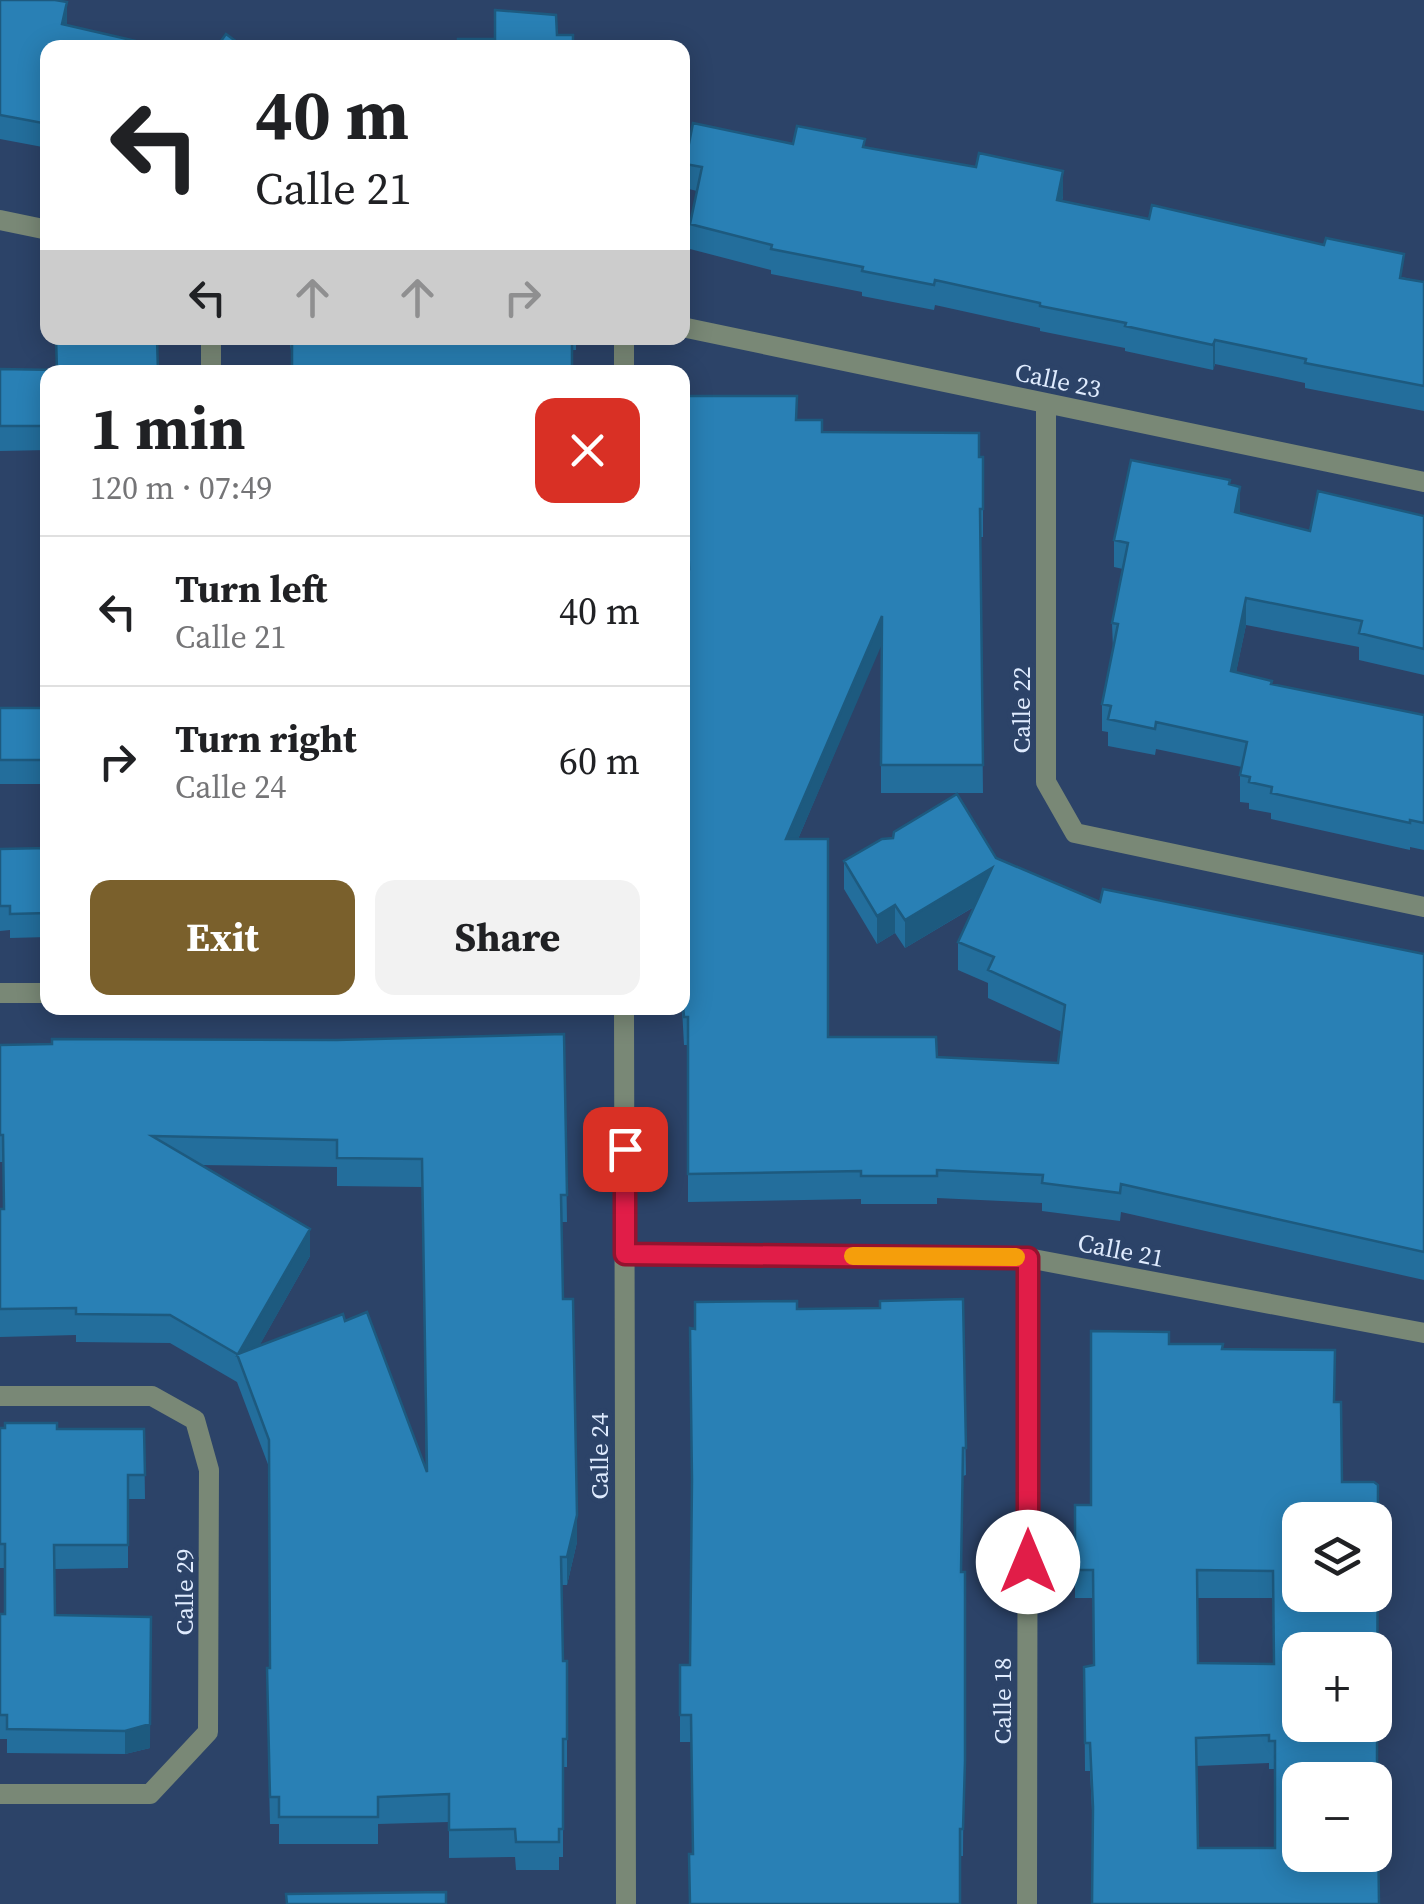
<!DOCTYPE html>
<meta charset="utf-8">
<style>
:root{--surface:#fff;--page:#f2f2f2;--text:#202124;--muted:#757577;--line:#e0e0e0;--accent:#7a602c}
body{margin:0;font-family:"Source Serif 4",serif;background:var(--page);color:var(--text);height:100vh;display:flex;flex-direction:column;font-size:38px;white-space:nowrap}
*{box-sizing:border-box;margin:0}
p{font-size:32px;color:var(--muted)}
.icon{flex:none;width:55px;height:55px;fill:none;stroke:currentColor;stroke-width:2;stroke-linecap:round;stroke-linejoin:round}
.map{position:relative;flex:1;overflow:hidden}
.sheet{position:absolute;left:40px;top:365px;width:650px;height:650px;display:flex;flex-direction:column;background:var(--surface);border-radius:20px;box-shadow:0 5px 25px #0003}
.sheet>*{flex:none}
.hud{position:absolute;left:40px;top:40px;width:650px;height:305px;border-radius:20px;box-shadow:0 5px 25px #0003;background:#fff;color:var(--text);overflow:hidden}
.fabs{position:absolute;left:1282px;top:1502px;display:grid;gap:20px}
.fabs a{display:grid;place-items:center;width:110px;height:110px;border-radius:20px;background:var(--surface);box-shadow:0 5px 25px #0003;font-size:50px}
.pin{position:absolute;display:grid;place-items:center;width:85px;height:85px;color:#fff;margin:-42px;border-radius:20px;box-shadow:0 5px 15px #0006}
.me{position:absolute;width:110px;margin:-55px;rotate:0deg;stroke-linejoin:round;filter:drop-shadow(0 0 8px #0008)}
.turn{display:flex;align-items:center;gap:35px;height:210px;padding:0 50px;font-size:45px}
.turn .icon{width:130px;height:130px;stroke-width:2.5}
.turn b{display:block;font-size:70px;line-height:85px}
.lanes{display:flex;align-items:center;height:95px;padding:0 50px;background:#0003;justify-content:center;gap:50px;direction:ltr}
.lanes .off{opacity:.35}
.round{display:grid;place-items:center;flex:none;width:105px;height:105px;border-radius:20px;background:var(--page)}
.overview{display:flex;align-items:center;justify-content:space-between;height:170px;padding:0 50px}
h1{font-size:60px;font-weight:700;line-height:75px}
.cta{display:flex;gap:20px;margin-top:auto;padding:20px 50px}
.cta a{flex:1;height:115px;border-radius:20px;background:var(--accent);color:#fff;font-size:40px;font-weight:700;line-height:115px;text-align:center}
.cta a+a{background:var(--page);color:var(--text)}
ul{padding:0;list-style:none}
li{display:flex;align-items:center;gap:30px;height:150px;padding:0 50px;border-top:2px solid var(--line)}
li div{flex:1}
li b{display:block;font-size:38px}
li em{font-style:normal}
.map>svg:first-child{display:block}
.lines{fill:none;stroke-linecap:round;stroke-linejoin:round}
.street{stroke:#798876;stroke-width:20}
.wall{fill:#236e9c;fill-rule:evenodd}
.shaded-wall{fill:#1d5a7f}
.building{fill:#2980b5;stroke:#1d5a7f;stroke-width:2.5;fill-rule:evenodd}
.route-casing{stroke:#92132f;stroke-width:25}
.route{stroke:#e11d48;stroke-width:18}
.slow{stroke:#f59e0b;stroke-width:18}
.labels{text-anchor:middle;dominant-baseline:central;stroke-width:10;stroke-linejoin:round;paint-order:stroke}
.street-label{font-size:25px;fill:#dfebfe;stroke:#2c4368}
</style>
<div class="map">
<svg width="1424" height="1904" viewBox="0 0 1424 1904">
<rect width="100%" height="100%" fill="#2c4368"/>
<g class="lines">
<path class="street" d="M 0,220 L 48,230
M 682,327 L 1424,482
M 211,338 L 211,372
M 624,338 L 624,372
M 1046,403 L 1046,782 L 1075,833 L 1424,907
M 0,993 L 48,993
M 624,1008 L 626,1904
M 625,1255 L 1028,1258 L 1424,1333
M 0,1396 L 152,1396 L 195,1420 L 209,1470 L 208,1732 L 150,1794 L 0,1794
M 1027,1904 L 1028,1258"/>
</g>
<path class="wall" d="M 0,0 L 48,48 L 48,148 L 0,139 Z
M 793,144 L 865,147 L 1063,196 L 1062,201 L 1424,282 L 1424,411 L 1305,388 L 1305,383 L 1215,364 L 1213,370 L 1125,351 L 1125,348 L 1040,331 L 1040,328 L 935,305 L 934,310 L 862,296 L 862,292 L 771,274 L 771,270 L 690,249 L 690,224 L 697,191 L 685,188 L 685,164 Z
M 56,338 L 157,338 L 158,372 L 48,372 L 48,450 L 0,451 L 0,369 L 56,370 Z
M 289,338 L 576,338 L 576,350 L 292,357 Z
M 684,396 L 797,420 L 822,432 L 983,457 L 983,537 L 980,537 L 983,793 L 881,793 L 881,644 L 798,839 L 828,1037 L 937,1057 L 1058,1063 L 1062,1032 L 988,998 L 988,983 L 958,970 L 958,942 L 974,907 L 905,948 L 895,933 L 877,944 L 844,889 L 844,861 L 996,858 L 1100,902 L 1424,954 L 1424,1280 L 1121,1212 L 1120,1221 L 1042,1211 L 1042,1203 L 937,1198 L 937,1204 L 861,1204 L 861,1199 L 688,1202 L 688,1045 L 684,1045 L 682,1008 L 682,957 L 686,957 L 687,913 L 683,856 L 684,569 L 689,569 Z
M 1230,484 L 1240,513 L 1310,531 L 1424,516 L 1424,675 L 1359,660 L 1359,647 L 1246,625 L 1236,672 L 1272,684 L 1424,715 L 1424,850 L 1410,847 L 1410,850 L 1271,819 L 1271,813 L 1249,809 L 1249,803 L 1240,802 L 1240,775 L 1242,767 L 1156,749 L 1155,755 L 1108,746 L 1108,732 L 1102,731 L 1102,704 L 1113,649 L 1112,623 L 1123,569 L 1114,567 L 1114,540 Z
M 0,708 L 48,708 L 48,784 L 0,784 Z
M 48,848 L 48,937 L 10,938 L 10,930 L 0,931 L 0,849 Z
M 564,1034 L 567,1222 L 561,1222 L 563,1299 L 577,1542 L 567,1585 L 562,1585 L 563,1661 L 567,1661 L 567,1767 L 563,1767 L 563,1857 L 559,1857 L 559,1870 L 516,1870 L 515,1857 L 449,1858 L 449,1822 L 378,1824 L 378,1844 L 279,1844 L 279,1824 L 270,1824 L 267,1696 L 267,1668 L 270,1668 L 269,1467 L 237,1382 L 170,1343 L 76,1342 L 76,1335 L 0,1337 L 0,1209 L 3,1209 L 3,1162 L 0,1162 L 0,1045 L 337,1040 ZM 201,1165 L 337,1167 L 337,1186 L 422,1187 L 426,1471 L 345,1321 L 259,1346 L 310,1256 Z
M 963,1299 L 966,1475 L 963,1476 L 961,1572 L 965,1572 L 963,1856 L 693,1854 L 691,1742 L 680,1742 L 680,1665 L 690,1665 L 695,1329 L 797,1309 L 880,1308 Z
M 1169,1344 L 1222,1349 L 1335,1402 L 1342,1482 L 1377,1761 L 1378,1780 L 1382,1780 L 1382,1851 L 1379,1852 L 1379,1904 L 1093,1831 L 1090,1771 L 1085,1771 L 1084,1667 L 1093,1665 L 1093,1598 L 1075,1598 L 1075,1505 L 1091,1505 ZM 1197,1598 L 1273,1598 L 1274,1664 L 1198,1663 ZM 1269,1763 L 1269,1769 L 1275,1769 L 1275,1848 L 1198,1848 L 1196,1766 Z
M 0,1428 L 144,1429 L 145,1499 L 128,1499 L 128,1568 L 55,1569 L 55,1615 L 150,1748 L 125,1754 L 7,1753 L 7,1739 L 0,1739 L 0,1614 L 5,1614 L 5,1568 L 0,1568 Z"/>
<path class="shaded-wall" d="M 67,2 L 67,27 L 62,24 Z
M 1063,171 L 1063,196 L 1057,225 L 1057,200 Z
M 1215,340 L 1215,364 L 1213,370 L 1213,345 Z
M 1240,487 L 1240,514 L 1235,512 Z
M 1246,598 L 1246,625 L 1231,697 L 1231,671 Z
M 882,616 L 882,644 L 786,867 L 786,839 Z
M 992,868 L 992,896 L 905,948 L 905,920 Z
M 895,905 L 895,933 L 877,944 L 877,916 Z
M 310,1229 L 310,1256 L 244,1373 L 238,1354 Z
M 577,1515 L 577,1542 L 567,1585 L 567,1557 Z
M 151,1617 L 150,1748 L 125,1754 L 125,1731 Z"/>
<path class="building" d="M 0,0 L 55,0 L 67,2 L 62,24 L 166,48 L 48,48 L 48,124 L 0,115 Z
M 495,10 L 556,15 L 557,35 L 573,35 L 573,48 L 458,48 L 458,39 L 495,39 Z
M 226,34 L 245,48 L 216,48 Z
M 693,123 L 793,144 L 797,126 L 865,139 L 863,147 L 976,167 L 979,153 L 1063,171 L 1057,200 L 1149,219 L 1152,205 L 1324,245 L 1326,238 L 1404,254 L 1400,278 L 1424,282 L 1424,386 L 1305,363 L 1306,359 L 1215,340 L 1213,345 L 1125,326 L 1126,323 L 1040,306 L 1040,303 L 935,280 L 934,285 L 862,271 L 863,267 L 771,249 L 772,245 L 690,224 L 702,167 L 685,164 Z
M 56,338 L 157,338 L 158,372 L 48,372 L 48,426 L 0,426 L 0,369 L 57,370 Z
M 292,338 L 572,338 L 572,372 L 292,372 Z
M 684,396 L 797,396 L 796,420 L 822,420 L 822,432 L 979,433 L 979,457 L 983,457 L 983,509 L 980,509 L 983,765 L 881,765 L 882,616 L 786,839 L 828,839 L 828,1037 L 936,1037 L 937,1057 L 1058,1063 L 1065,1005 L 988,970 L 994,957 L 958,942 L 992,868 L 905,920 L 895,905 L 877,916 L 844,861 L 882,839 L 893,838 L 894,832 L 957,794 L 996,858 L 1100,902 L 1103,889 L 1424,954 L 1424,1252 L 1121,1184 L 1120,1193 L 1042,1183 L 1043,1175 L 937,1170 L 937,1176 L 861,1176 L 861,1171 L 688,1174 L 688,1017 L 684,1017 L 682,992 L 682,957 L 686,957 L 688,895 L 683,828 L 684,569 L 689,569 Z
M 1131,460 L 1230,480 L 1229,484 L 1240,487 L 1235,512 L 1310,531 L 1318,491 L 1424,516 L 1424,649 L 1359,633 L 1362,621 L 1246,598 L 1231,671 L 1272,681 L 1271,684 L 1424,715 L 1424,823 L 1410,820 L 1410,823 L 1271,793 L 1272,787 L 1249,782 L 1250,777 L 1240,775 L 1247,742 L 1156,722 L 1155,729 L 1108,719 L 1111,706 L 1102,704 L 1118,624 L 1112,623 L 1128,543 L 1114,540 Z
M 0,708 L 48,708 L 48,760 L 0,760 Z
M 48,848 L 48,913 L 10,914 L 10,906 L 0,906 L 0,849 Z
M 564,1034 L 567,1195 L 561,1195 L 563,1299 L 573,1299 L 577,1515 L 567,1557 L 561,1557 L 563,1661 L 567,1661 L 567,1739 L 563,1739 L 563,1829 L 559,1829 L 559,1842 L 516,1842 L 515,1829 L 449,1830 L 449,1794 L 378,1797 L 378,1817 L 279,1817 L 279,1797 L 270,1797 L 267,1668 L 270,1668 L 269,1440 L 237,1354 L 170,1315 L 76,1314 L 76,1308 L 0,1309 L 0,1209 L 4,1209 L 3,1135 L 0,1135 L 0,1045 L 52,1044 L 52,1039 L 337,1040 ZM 152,1136 L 337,1140 L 337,1158 L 422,1159 L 427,1472 L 367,1312 L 345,1321 L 343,1314 L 238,1354 L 310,1229 Z
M 963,1299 L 966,1448 L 963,1448 L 961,1572 L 965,1572 L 965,1761 L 963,1829 L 960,1829 L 960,1904 L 690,1904 L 689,1854 L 693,1854 L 691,1715 L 680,1715 L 680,1665 L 690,1665 L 692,1480 L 690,1328 L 695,1329 L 695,1302 L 797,1301 L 797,1309 L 880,1308 L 880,1301 Z
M 1091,1331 L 1169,1332 L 1169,1344 L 1223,1344 L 1222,1349 L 1335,1350 L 1334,1402 L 1341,1402 L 1342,1482 L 1374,1482 L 1378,1485 L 1377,1759 L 1378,1780 L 1382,1780 L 1382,1824 L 1378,1824 L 1379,1904 L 1092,1904 L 1093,1807 L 1090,1743 L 1085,1743 L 1084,1667 L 1094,1665 L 1093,1570 L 1075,1570 L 1075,1505 L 1091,1505 ZM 1300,1520 L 1375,1520 L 1375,1595 L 1300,1595 ZM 1197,1570 L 1273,1571 L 1274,1664 L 1198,1663 ZM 1300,1650 L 1375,1650 L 1375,1725 L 1300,1725 ZM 1269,1735 L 1269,1741 L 1275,1741 L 1275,1848 L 1198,1848 L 1196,1738 ZM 1300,1780 L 1375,1780 L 1375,1855 L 1300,1855 Z
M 5,1423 L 57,1423 L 57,1429 L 144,1429 L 145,1475 L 128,1475 L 128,1545 L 54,1545 L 55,1615 L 151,1617 L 150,1724 L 125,1731 L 7,1729 L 7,1715 L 0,1715 L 0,1614 L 5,1614 L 5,1544 L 0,1544 L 0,1428 L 5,1428 Z
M 446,1892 L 446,1904 L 287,1904 L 286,1894 Z"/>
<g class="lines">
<defs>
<path id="route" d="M 625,1149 L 625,1254 L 1028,1258 L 1028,1562"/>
</defs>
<use href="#route" class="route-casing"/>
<use href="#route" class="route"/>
<path class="slow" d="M 853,1256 L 1016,1257"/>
</g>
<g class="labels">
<g class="street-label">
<text transform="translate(1058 380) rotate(12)">Calle 23</text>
<text transform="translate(1021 710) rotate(-90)">Calle 22</text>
<text transform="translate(1121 1250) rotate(11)">Calle 21</text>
<text transform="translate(599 1456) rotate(-90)">Calle 24</text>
<text transform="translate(184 1592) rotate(-90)">Calle 29</text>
<text transform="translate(1002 1701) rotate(-90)">Calle 18</text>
</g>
</g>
</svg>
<div class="fabs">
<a><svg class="icon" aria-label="layers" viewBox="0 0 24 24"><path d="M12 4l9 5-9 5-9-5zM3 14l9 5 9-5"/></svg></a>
<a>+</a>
<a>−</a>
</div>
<div class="pin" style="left:625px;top:1149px;background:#d93025"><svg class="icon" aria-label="arrive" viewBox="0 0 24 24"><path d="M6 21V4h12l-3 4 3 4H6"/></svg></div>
<svg class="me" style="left:1028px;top:1562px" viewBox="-20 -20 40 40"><circle r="19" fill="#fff"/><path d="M0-13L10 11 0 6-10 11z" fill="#e11d48"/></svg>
<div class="hud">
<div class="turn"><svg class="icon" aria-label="left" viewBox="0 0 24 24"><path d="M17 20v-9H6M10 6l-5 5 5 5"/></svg><div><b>40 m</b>Calle 21</div></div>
<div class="lanes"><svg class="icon" aria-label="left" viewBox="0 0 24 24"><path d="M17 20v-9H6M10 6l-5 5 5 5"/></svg><svg class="icon off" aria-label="ahead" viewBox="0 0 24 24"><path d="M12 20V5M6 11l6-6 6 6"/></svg><svg class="icon off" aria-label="ahead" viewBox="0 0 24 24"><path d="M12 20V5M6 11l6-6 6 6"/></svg><svg class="icon off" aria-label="right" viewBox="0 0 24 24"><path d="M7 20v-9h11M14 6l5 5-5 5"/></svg></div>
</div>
<section class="sheet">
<div class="overview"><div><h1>1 min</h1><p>120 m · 07:49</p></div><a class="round" style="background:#d93025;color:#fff"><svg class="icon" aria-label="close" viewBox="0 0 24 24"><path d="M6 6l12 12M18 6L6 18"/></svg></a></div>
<ul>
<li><svg class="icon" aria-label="left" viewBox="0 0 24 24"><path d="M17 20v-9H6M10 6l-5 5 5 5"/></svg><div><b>Turn left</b><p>Calle 21</p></div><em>40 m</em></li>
<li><svg class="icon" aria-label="right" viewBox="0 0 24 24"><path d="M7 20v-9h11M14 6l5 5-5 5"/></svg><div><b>Turn right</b><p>Calle 24</p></div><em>60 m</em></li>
</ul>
<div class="cta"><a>Exit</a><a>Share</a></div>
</section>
</div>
